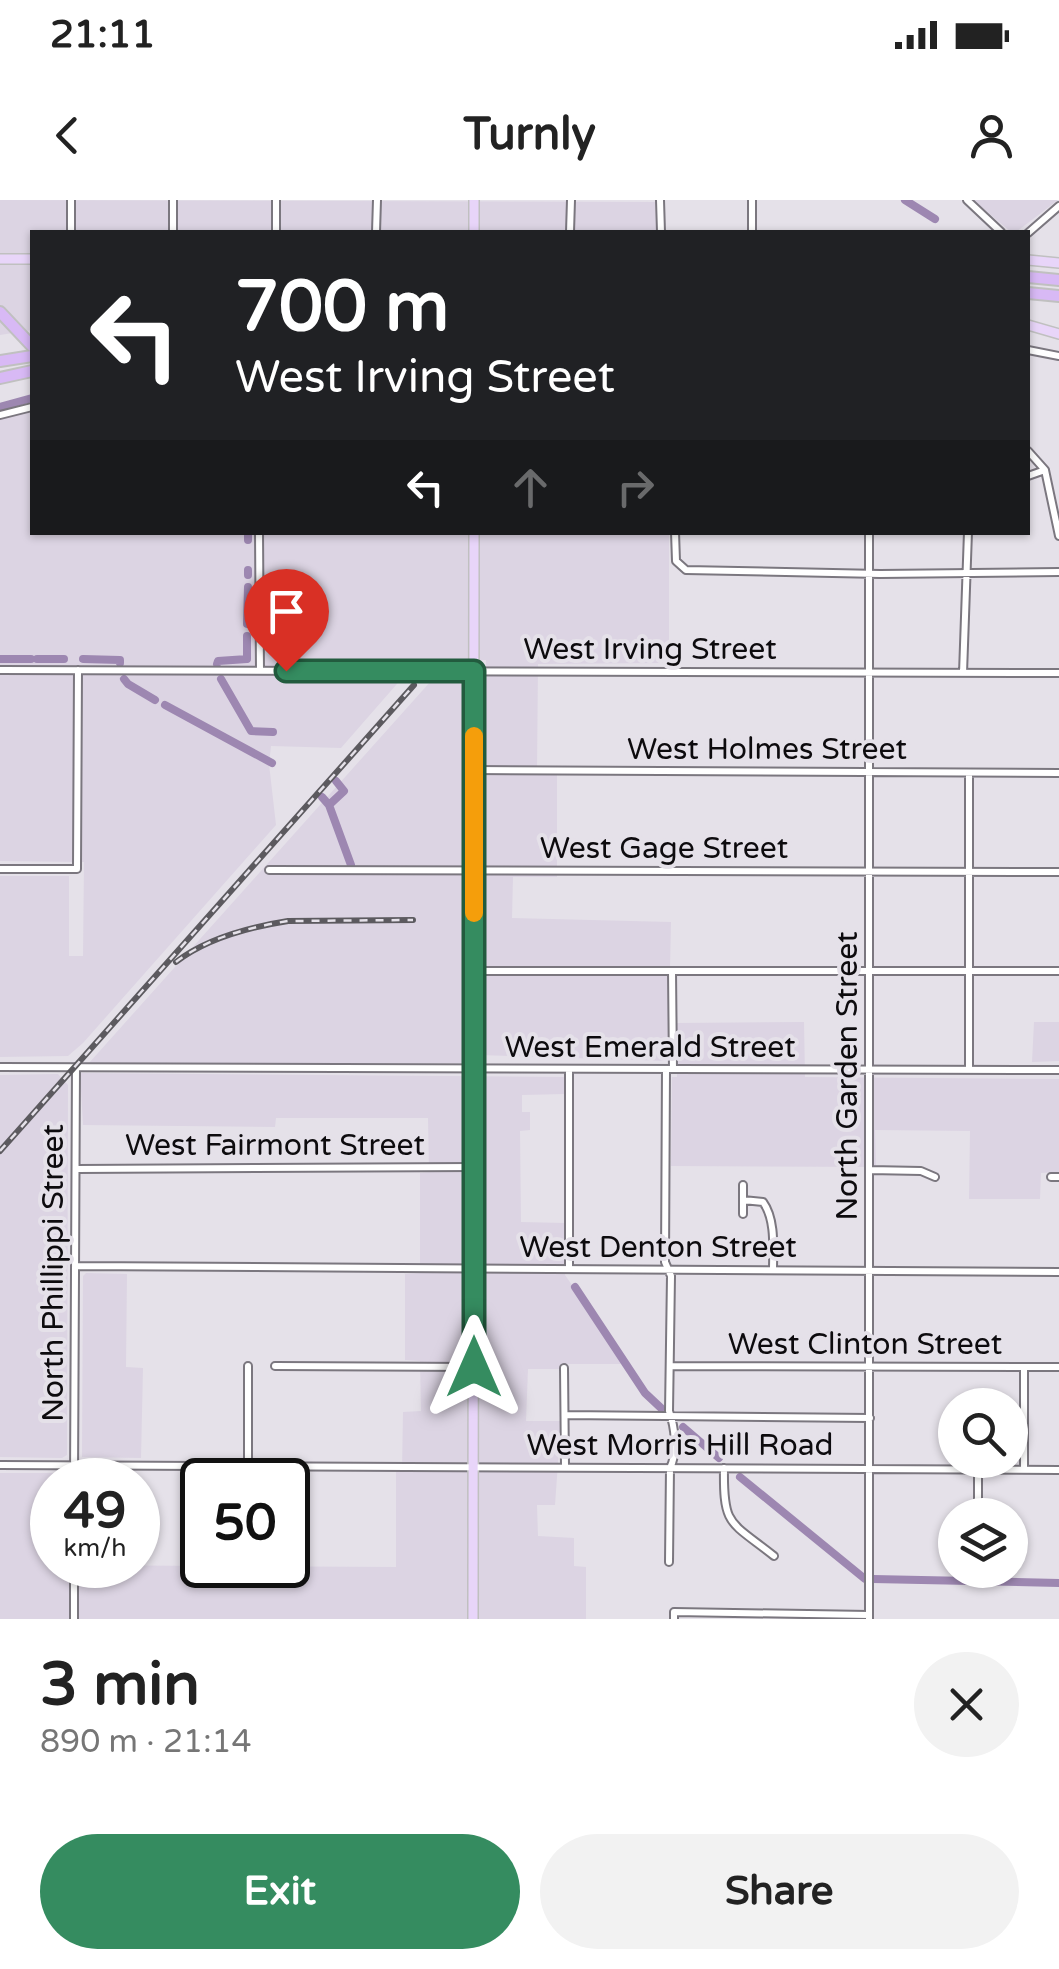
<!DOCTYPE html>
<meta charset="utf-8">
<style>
:root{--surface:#fff;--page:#f2f2f2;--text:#222;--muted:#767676;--accent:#358c60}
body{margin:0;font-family:"Varela Round",sans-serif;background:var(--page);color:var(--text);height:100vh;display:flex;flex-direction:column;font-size:38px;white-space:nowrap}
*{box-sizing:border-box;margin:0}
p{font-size:32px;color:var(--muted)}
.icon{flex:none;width:55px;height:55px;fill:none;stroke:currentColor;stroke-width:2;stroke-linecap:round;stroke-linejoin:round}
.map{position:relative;height:1419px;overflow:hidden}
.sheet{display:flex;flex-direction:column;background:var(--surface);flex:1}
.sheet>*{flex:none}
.guide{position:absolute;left:30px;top:30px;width:1000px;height:305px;border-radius:0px;box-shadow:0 2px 8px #0004;background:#202124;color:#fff;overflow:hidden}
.buttons{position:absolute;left:938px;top:1188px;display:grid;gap:20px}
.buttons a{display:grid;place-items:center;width:90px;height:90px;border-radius:50%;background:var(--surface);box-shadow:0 2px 8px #0004;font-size:50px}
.speed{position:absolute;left:30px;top:1258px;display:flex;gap:20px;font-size:50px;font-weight:700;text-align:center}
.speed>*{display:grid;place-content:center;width:130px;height:130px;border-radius:50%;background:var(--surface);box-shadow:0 2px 8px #0004;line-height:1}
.speed small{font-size:25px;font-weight:400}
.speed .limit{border:5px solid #111;border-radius:15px;background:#fff;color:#111}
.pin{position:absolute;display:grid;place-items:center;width:85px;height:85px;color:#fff;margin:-102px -42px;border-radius:50% 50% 50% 0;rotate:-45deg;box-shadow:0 0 10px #0007}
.pin .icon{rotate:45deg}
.me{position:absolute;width:110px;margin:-55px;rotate:0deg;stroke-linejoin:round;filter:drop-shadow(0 0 8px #0008)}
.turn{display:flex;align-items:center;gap:35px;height:210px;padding:0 40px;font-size:45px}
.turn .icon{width:130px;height:130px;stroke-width:2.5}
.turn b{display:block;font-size:70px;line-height:85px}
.lanes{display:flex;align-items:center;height:95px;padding:0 40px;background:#0003;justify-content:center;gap:50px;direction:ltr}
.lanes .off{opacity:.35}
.round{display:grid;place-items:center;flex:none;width:105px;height:105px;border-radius:52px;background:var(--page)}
.head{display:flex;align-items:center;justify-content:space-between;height:170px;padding:0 40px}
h1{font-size:60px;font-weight:700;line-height:75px}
.action{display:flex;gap:20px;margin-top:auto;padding:20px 40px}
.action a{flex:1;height:115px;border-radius:60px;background:var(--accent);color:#fff;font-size:40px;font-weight:700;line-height:115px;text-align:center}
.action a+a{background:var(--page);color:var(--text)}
.status{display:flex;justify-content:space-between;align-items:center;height:70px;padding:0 50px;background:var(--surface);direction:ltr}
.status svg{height:28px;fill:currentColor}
header{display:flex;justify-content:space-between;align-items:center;height:130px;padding:0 40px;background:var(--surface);font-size:45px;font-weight:700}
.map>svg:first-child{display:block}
.built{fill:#dcd4e3}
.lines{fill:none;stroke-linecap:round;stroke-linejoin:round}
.canal{stroke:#9d87b1;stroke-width:8}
.minor-casing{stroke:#7b777f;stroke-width:10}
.major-casing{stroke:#c0c0c0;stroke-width:12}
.highway-casing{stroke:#c0c0c0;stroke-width:14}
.minor{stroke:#fff;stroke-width:6}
.major{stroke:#e8d5f9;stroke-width:9}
.highway{stroke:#d8b9f5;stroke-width:10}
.rail-casing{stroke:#5c5a5f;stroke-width:6}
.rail{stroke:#e5e1e9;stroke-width:2.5;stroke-dasharray:8;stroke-linecap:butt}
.route-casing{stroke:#225b3e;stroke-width:25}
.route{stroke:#358c60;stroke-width:18}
.slow{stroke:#f59e0b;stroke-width:18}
.labels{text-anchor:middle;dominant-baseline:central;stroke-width:8;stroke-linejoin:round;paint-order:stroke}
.street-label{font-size:30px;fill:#0d0b0e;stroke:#e5e1e9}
</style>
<div class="status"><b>21:11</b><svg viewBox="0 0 49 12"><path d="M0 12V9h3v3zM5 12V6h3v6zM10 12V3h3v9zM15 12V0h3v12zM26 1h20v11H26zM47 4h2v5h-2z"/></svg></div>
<header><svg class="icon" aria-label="back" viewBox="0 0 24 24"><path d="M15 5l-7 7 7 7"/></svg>Turnly<svg class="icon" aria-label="person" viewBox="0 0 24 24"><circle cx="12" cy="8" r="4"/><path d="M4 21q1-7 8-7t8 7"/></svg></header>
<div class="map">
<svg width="1059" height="1419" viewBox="0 0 1059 1419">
<rect width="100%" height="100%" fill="#e5e1e9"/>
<path class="built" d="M 0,0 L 655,2 L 656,32 L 32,32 L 32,130 L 0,135 Z
M 973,0 L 1058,0 L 1016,32 L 1011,32 Z
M 32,195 L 32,332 L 669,333 L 669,463 L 538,464 L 537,572 L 557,573 L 557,677 L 513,677 L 512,718 L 671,722 L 668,861 L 480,855 L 486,460 L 417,461 L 341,548 L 271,546 L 269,564 L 276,625 L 83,843 L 68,856 L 0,857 L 0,676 L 69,676 L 69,756 L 83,756 L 84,662 L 0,661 L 0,205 Z
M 431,481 L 465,481 L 463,863 L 89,863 Z
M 804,822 L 805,877 L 1059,879 L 1059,972 L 1041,973 L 1040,999 L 969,999 L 970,931 L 875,930 L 876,967 L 671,966 L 672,877 L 677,877 L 677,823 Z
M 1034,822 L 1059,822 L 1059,861 L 1032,862 Z
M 80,873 L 565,877 L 565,894 L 522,895 L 522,912 L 530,912 L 530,930 L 520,931 L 521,1022 L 565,1023 L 565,1075 L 627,1164 L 561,1164 L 560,1169 L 528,1169 L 526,1221 L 561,1221 L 555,1305 L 537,1305 L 538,1336 L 574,1338 L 574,1366 L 586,1367 L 586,1419 L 0,1419 L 0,1273 L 67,1273 L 67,1280 L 52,1280 L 52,1365 L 396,1367 L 396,1272 L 402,1271 L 403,1212 L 421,1211 L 420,1161 L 405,1160 L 405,1074 L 420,1073 L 420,973 L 429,972 L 428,918 L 276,918 L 275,927 L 83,925 Z
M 58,874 L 68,885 L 67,1255 L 62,1258 L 0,1257 L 0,875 Z
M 86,1073 L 127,1074 L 126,1167 L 143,1168 L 141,1258 L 82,1257 L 83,1076 Z"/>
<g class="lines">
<path class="canal" d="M 905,0 L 935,19
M 0,207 L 32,198
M 248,340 L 248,332
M 248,375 L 248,370
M 247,424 L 248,387
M 0,459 L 31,459
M 37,459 L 64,459
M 83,459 L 120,460 L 120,463
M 217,464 L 218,461 L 247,459 L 247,436
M 124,479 L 128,484 L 155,500
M 221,479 L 251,531 L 273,532
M 165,505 L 272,563
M 322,597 L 329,605 L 351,665
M 329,605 L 344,591 L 336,581
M 575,1087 L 645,1193 L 661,1208
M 683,1227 L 719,1258
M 740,1277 L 865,1379
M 873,1379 L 1059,1383"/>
<defs>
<path id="minor" d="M 660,0 L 661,32
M 752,0 L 752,32
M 967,0 L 1001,32
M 71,32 L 71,0
M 173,32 L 173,0
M 276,32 L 276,0
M 376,32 L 377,0
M 570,32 L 571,0
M 1028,33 L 1059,6
M 1028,150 L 1059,156
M 0,215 L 32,207
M 1028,251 L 1045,270 L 1059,336
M 1028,276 L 1045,270
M 259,332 L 260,471
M 675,332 L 676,361 L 686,370 L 880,374 L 1059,372
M 869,332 L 869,1419
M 0,470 L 1059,473
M 963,473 L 968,332
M 474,570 L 1059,573
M 0,669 L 77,669 L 78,470
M 269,670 L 1059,672
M 474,771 L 1059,771
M 672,771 L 673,869
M 0,867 L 1059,870
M 666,869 L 665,1062 L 671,1076 L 669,1211 C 675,1227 678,1252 670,1268 L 669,1362
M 969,870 L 969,573
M 77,969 L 474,967
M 870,970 L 921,971 L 935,977
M 1051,977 L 1059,977
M 743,985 L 743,1014
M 743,1000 L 763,1002 C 776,1020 773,1049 773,1070
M 76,1066 L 1059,1072
M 569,1069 L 569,869
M 248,1166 L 248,1265
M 275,1166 L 474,1167
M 670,1166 L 1059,1167
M 564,1168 L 565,1266
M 565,1215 L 870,1218
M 0,1265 L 1059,1270
M 275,1265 L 275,1280
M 724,1268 C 723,1327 730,1321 774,1356
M 978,1270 L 978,1315
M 1024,1270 L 1024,1167
M 74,1280 L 76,867
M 74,1419 L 74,1365
M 674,1419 L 674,1412 L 869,1415"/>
<path id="major" d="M 474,32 L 474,0
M 0,59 L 32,59
M 1028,60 L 1059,63
M 1028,125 L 1059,134
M 473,1419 L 474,332"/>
<path id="highway" d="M 1028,77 L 1059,80
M 1028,93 L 1059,96
M 0,112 L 32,146
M 0,161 L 32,156
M 0,178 L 32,171"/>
</defs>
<use href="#minor" class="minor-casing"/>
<use href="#major" class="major-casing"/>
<use href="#highway" class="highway-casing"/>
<use href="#minor" class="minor"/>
<use href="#major" class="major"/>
<use href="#highway" class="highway"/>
<defs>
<path id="rail" d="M 176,762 C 207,738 250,727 288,721 L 413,720
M 0,951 L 414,485"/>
</defs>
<use href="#rail" class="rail-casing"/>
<use href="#rail" class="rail"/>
</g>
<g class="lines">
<defs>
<path id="route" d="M 286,471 L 474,471 L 474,1167"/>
</defs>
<use href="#route" class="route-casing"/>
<use href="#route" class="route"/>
<path class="slow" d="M 474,713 L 474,536"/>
</g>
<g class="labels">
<g class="street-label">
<text x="650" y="449">West Irving Street</text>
<text x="767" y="549">West Holmes Street</text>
<text x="664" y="648">West Gage Street</text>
<text x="650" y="847">West Emerald Street</text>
<text transform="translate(847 876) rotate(-90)">North Garden Street</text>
<text x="275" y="945">West Fairmont Street</text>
<text x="658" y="1047">West Denton Street</text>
<text transform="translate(53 1073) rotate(-90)">North Phillippi Street</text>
<text x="865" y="1144">West Clinton Street</text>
<text x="680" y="1245">West Morris Hill Road</text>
</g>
</g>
</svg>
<div class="buttons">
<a><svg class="icon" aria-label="search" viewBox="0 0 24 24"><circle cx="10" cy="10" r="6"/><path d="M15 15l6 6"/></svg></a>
<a><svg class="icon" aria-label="layers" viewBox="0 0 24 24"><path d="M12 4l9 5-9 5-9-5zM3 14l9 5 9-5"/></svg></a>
</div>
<div class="speed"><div>49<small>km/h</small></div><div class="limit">50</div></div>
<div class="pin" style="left:286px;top:471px;background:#d93025"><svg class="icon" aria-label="arrive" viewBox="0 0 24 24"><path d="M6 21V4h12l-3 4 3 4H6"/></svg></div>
<svg class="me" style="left:474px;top:1167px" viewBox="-20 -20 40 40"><path d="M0-17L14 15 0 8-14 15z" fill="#358c60" stroke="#fff" stroke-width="4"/></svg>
<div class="guide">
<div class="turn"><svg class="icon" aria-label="left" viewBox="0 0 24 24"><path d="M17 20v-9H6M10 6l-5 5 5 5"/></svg><div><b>700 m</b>West Irving Street</div></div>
<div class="lanes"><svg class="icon" aria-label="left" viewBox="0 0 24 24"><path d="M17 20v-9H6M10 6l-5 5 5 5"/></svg><svg class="icon off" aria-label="ahead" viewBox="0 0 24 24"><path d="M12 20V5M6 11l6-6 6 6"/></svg><svg class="icon off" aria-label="right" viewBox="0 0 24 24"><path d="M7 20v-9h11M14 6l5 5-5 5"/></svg></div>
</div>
</div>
<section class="sheet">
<div class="head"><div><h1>3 min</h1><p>890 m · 21:14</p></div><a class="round"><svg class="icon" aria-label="close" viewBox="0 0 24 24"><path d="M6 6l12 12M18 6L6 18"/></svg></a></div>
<div class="action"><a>Exit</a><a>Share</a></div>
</section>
